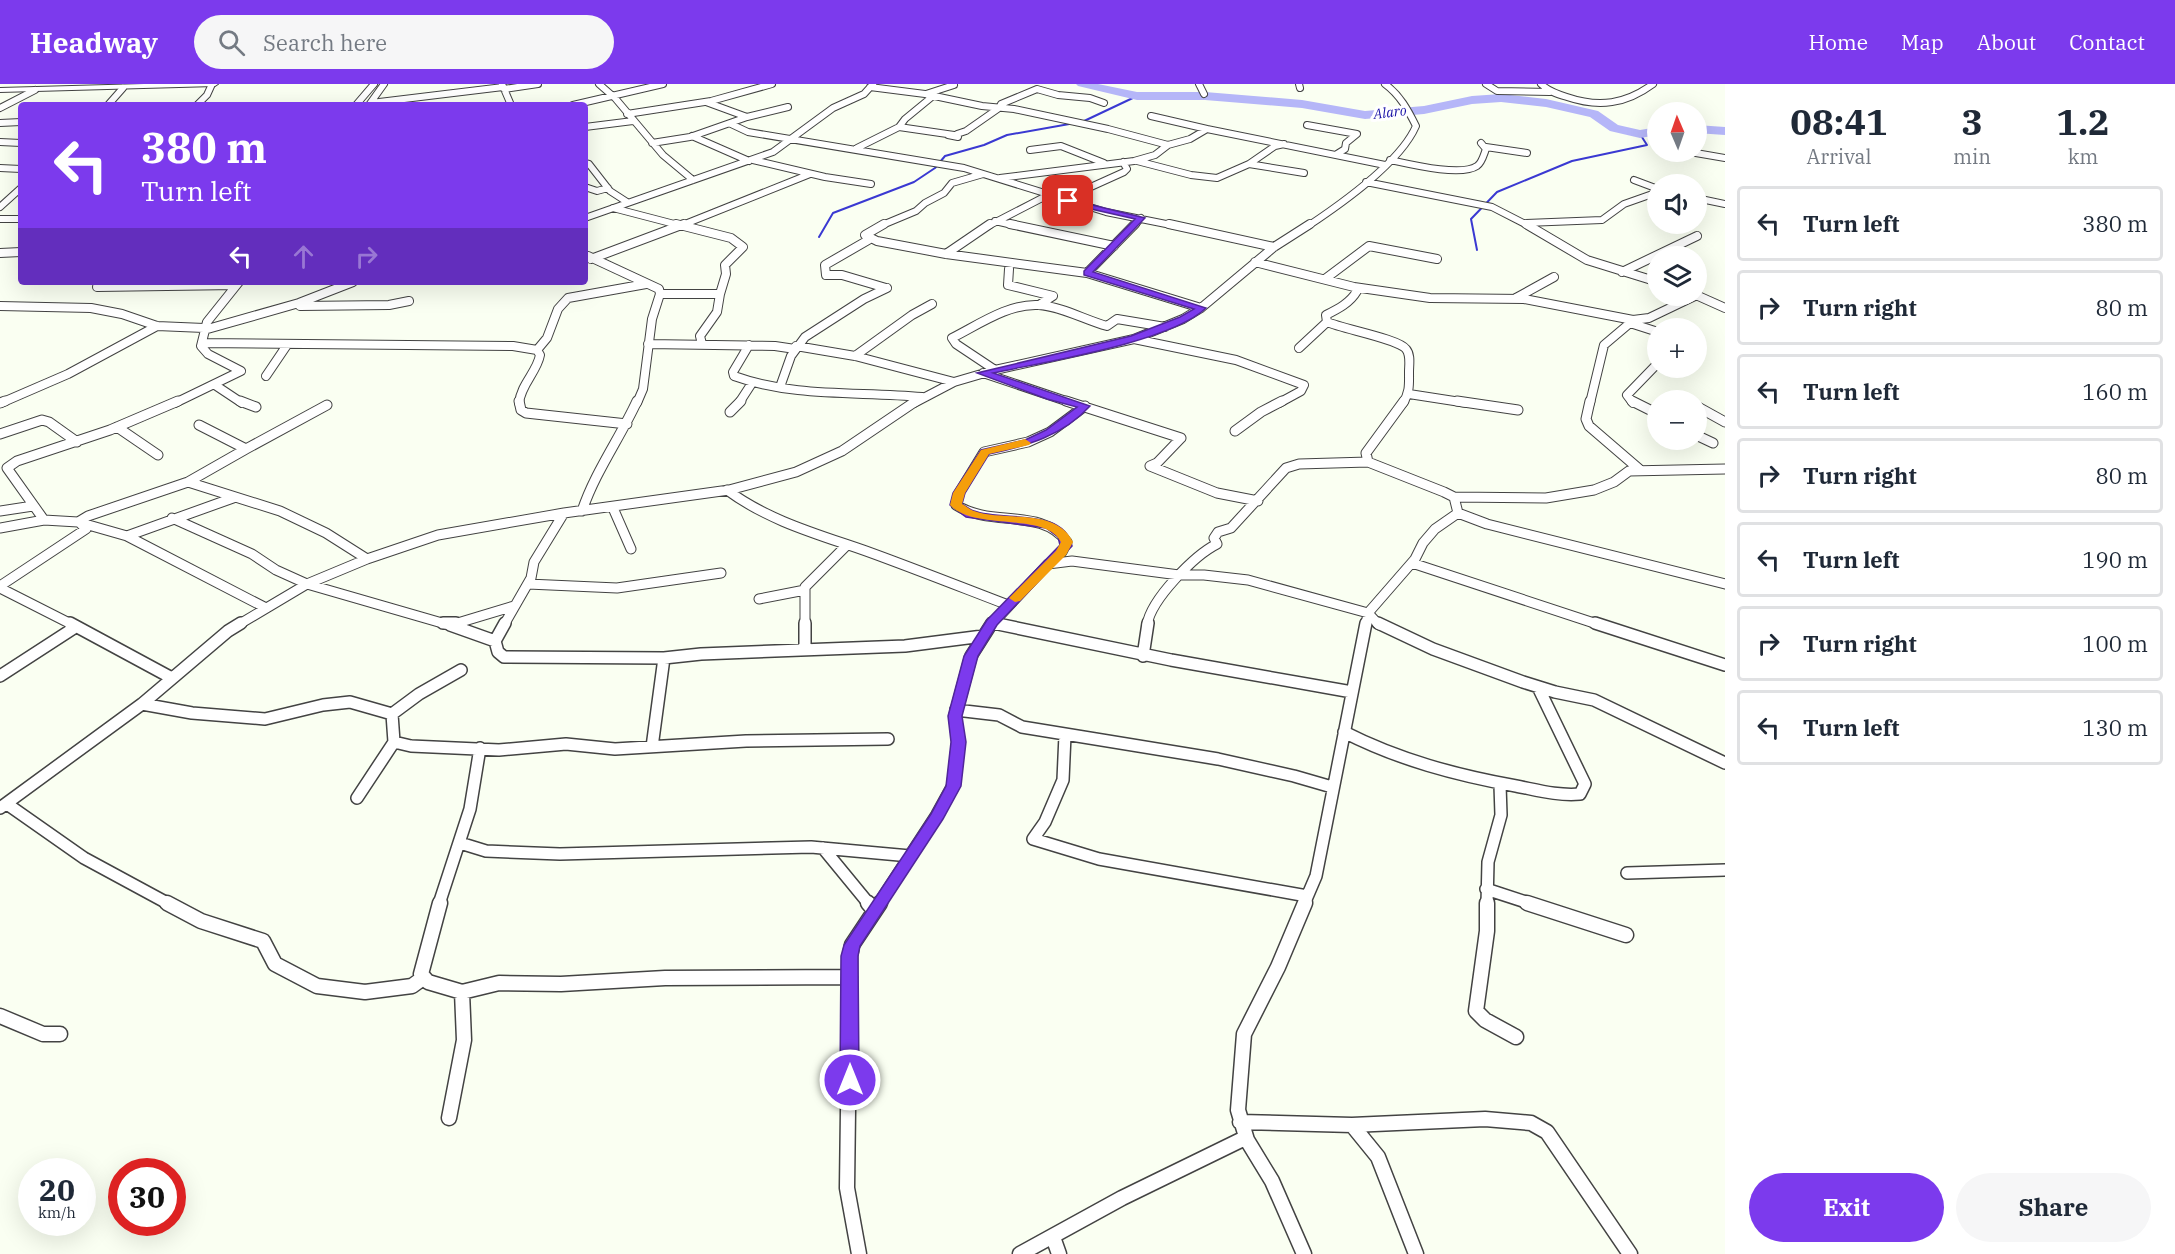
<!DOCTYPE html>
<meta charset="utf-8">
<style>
:root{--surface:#fff;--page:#f6f6f7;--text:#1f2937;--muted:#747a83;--line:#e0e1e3;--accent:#7c3aed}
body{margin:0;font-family:"IBM Plex Serif",serif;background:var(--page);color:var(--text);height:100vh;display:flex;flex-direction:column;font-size:22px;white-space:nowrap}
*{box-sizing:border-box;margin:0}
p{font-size:20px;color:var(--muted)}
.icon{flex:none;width:33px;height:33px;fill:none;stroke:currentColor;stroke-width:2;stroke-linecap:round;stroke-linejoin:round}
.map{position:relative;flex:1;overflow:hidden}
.sheet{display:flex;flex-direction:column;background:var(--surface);width:450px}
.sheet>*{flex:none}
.banner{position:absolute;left:18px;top:18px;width:570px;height:183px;border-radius:6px;box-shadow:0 6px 24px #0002;background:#7c3aed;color:#fff;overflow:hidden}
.needle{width:39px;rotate:358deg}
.tools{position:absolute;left:1647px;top:18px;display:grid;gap:12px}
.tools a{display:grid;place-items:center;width:60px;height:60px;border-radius:50%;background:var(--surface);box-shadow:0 6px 24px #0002;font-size:30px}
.speed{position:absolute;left:18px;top:1074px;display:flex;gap:12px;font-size:30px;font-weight:700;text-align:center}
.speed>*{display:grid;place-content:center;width:78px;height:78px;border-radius:50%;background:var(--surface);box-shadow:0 6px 24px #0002;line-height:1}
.speed small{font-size:15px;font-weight:400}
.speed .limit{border:9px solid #d22;background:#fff;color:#111}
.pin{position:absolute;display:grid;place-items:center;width:51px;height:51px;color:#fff;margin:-26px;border-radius:12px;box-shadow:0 3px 9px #0006}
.me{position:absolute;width:66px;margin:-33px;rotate:0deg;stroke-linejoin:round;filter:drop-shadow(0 0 4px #0008)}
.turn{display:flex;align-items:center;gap:21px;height:126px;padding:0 24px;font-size:27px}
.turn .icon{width:78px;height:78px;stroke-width:2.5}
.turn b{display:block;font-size:42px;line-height:51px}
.lanes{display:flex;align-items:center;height:57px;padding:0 24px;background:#0003;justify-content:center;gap:30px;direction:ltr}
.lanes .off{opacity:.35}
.eta{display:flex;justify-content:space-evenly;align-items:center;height:102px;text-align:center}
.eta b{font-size:36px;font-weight:800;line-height:42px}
.action{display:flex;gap:12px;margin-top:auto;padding:12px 24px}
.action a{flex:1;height:69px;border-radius:36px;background:var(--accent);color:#fff;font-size:24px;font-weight:800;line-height:69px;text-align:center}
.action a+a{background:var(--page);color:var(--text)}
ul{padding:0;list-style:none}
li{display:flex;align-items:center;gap:18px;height:75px;margin:0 12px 9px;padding:0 12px;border:3px solid var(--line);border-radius:6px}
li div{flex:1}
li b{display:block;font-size:22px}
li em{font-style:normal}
header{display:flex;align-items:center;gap:36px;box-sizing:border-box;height:84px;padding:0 30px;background:var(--accent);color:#fff}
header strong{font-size:28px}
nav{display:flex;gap:33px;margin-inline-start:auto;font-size:21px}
.search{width:420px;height:54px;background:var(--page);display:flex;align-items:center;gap:15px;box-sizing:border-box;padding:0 21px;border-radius:33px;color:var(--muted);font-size:22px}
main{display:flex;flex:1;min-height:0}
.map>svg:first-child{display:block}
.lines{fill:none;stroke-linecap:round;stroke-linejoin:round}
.stream{stroke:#3a39d2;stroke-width:2}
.river{fill:#b5b6f8;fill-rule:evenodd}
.minor-far4-casing{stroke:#434343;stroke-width:8}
.minor-far3-casing{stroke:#434343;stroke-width:10}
.minor-far2-casing{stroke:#434343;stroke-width:11}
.minor-far1-casing{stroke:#434343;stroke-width:14}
.minor-casing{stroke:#434343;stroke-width:17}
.tertiary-casing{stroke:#434343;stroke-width:2}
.minor-far4{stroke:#fff;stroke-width:6}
.minor-far3{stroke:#fff;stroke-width:8}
.minor-far2{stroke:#fff;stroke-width:9}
.minor-far1{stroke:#fff;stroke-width:11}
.minor{stroke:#fff;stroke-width:14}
.tertiary{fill:#fff;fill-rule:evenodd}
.route{fill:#7c3aed;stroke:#51269a;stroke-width:1.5}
.slow{fill:#f59e0b}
.labels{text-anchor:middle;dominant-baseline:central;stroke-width:6;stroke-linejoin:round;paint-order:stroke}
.far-water-label{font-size:14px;font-style:italic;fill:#1a13a7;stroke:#fff}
</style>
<header>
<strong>Headway</strong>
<div class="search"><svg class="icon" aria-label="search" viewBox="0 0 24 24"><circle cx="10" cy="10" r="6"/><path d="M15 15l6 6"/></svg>Search here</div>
<nav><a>Home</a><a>Map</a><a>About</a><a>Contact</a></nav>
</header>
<main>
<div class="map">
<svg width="1725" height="1170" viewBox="0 0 1725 1170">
<rect width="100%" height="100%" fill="#fafff2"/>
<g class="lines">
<path class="stream" d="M 1082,38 L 1137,12
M 819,153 L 833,129 L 914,98 L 935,84 L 945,72 L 984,61 L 1007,51 L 1075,39
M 1477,166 L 1471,135 L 1497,108 L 1572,77 L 1647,61 L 1640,50"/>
<path class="river" d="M 1076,0 L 1098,0 L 1137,8 L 1205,8 L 1302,16 L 1365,27 L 1424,22 L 1472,12 L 1501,10 L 1546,15 L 1598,27 L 1618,41 L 1640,46 L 1658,43 L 1658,51 L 1640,54 L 1610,47 L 1590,33 L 1546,23 L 1501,18 L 1472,20 L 1424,30 L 1365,35 L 1302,24 L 1205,16 L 1137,16 L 1078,2 Z
M 1696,41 L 1725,43 L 1725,51 L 1696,49 Z"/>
<defs>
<path id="minor-far4" d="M 502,0 L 511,21
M 599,0 L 615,14 L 663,71 L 693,96
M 1199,0 L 1204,10
M 1299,0 L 1300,4
M 1486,0 L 1497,7 L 1550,8
M 1541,0 C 1548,7 1557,10 1567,13 C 1599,24 1626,20 1653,0
M 870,3 L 925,10 L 982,22 L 1014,25 L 1108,45 L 1168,61 L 1190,55 L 1207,45 L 1385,81
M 504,5 L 538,0
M 926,10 L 954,1
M 371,19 L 503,3
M 108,21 L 123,4
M 197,21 L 207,11 L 212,0
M 356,21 L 374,0
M 369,21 L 384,0
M 573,21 L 663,0
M 0,24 L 35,6
M 627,30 L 711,17 L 772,0
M 1151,32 L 1207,45
M 747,33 L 788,23
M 0,39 L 21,38
M 731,40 L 748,48 L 964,84 L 1106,128 L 1176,142
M 1307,41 L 1357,50 L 1346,59 L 1345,65 L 1337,70
M 585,43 L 633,37
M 899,43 L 954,51
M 948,51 L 958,53 L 957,50 L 966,47 L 999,24 L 1001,20 L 1037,5 L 1058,11 L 1090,14 L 1104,19
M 692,52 L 749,77
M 0,58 L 21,59
M 652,59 L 690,53 L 747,33 L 706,18
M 1486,63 L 1527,69
M 857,64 L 899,43 L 905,35 L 933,12
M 1030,66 L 1061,62 L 1104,79
M 1690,68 L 1725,74
M 753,76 L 825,93 L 871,100
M 1390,76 C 1409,80 1461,93 1477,82 C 1482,79 1484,70 1486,65 L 1481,59
M 1137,77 L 1191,91 L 1217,94 L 1249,80 L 1275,62 L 1284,60
M 585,79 L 589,80 L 610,107 L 627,118
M 1249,80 L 1304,89
M 0,84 L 21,85
M 1000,94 L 1134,77 L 1155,71 L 1168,61
M 1634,96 L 1658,105
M 1366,98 L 1492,123 L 1529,142
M 585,103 L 597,107 L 608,104
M 1696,114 L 1725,120
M 1062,116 L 1124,88 L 1127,85 L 1123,78
M 0,123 L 21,104
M 613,124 L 682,142
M 585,134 L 773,68 L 833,24 L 864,10 L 873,0
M 0,135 L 21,135
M 995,137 L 1017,142
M 1526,139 L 1602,136 L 1624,120 L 1658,108
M 680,142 L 810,90
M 880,142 L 916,127 L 925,119 L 944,109 L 952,99 L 983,90
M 988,142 L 1048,111
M 1134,142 L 1141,134
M 1308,142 C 1341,120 1400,79 1416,42 C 1408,26 1400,11 1385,0"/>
<path id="minor-far3" d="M 676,140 L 731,154 L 743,163 L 725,181 L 726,190 L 720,210
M 884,140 L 865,151 L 877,157 L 946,170 L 1087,189 L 1201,224
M 1010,140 L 1114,162
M 1169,140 L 1274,163
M 1526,140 L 1587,176 L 1658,198
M 870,155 L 825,181 L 826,191 L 842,191 L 886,204
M 0,169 L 21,168
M 946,170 L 990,140
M 588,172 L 659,205 L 660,210
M 591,175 L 684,140
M 1255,178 L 1354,203 L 1357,207 C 1350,219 1338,225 1326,231 L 1327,238 C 1343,245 1399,255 1406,265 C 1411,271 1409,280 1409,288 C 1409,300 1410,308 1403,319
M 1009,185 L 1008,201 L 1053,212 L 1039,221
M 1622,188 L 1697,152
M 1087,189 L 1135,140
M 1325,195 L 1369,162 L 1437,175
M 97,203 L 236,201
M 1354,203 L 1430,214 L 1524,215 L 1633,236 L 1649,234 L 1697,211
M 660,210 L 720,210 L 717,228 L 700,252 L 702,260
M 1696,211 L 1725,224
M 1516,214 L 1554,193
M 0,222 L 91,224 L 122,230 L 157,242 L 204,244
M 300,222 L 389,221 L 409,217
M 1630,239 L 1658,248
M 204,246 L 299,219 L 353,198
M 1134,255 L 1236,276 L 1304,301 L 1301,307 L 1279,319
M 202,259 L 513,262 L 537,266
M 648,260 L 775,262 L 795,265
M 749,261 L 733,288 L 734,292 C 795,314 859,307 922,313
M 796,262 L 855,272 L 954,298
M 1299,264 L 1327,238
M 537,266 L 547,254 L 558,225 L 568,214 L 646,200
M 855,272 L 912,231 L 932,220
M 995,286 L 956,260 L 952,254 C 978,241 1009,219 1039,221 C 1063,223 1085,236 1107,242 L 1117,235 L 1165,243
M 983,289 L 1072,319
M 266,292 L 287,261
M 215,301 L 242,319
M 780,303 L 791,272 L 805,253 L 864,215 L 887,204
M 1409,310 L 1467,319
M 1,319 L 68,290 L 157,242
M 175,319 L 241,287 L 208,270 L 201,262 L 207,238 L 239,198
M 519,319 C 521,300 537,288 540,271 L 537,266
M 637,319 L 643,305 L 652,235 L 660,210
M 739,319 L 752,299
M 914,319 L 954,298 L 995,286 L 1134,255 L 1183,235 L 1201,224 L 1274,163 L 1310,140
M 1590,319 L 1604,261 L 1630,239 L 1630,236
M 1633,319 L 1627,311 L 1658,279"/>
<path id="minor-far2" d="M 178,317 L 110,346 L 17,377 L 7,384 L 44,436 L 78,438 L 127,452 L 233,414
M 240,317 L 256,323
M 519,317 L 521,326 L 526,329 L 627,340
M 1066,317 L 1181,354 L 1157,379 L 1150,382 L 1217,409 L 1258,417
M 1404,317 L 1366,369 L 1368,378 L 1444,408 L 1454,413 L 1458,429 L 1487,440 L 1725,500
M 1457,317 L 1518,326
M 1590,317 L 1586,335 L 1589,342 L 1639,385
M 1632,317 L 1658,330
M 0,319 L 5,317
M 1698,323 L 1725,338
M 730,328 L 741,317
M 117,343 L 158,371
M 1235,347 L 1261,328 L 1282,317
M 0,350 L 42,336 L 49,338 L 77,358
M 1696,351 L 1713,359
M 246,365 L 327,321
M 188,398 L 246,365 L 199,341
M 727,406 C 769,437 817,450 866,467 C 913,484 961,503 1008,521
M 1454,413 L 1546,414 L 1594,406 L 1614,398 L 1629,387 L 1725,385
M 613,424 L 631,465
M 0,427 L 33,422
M 582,427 C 595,388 620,354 637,317
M 172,434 L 252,470 L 276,486 L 307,500 L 449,541
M 78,438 L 88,432 L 188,398 L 280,427 L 326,449 L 367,475
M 0,444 L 44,436
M 127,452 L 266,524
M 1050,479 L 1062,468 L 1067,458 C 1041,423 992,444 956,421 L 959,409 L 984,368 L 1028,358 L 1050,348 L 1085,322
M 1412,479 L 1600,541
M 528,500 L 617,504 L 721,489
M 0,502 L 86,445 L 79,438
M 0,504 L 73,541
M 759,515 L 805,506
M 992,539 L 1000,541
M 238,541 L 307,500 L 367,475 L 438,451 L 564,429 L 729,406 L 796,388 L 842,367 L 916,317
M 451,541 L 514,522
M 504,541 L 531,494 L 534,478 L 564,429
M 805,541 L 805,503 L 847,461
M 991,541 L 1048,480 L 1072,477 L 1179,491 L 1204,491 L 1248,496 L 1368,529 L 1379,541
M 1147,541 C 1151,515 1195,471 1217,460 L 1214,454 L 1218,448 L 1231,444 L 1286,384 L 1299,380 L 1368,378
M 1366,541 L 1368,529 L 1415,475 L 1423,459 L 1435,445 L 1458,429"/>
<path id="minor-far1" d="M 70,539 L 170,593
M 443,539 L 456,539
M 505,539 L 495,557 L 498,568 L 504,573 L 664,574 L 701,570 L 905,562 L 983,552
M 805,539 L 805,566
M 993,539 L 1171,576 L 1352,608
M 1378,539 L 1433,565 L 1523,598 L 1555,608 L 1594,616 L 1725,679
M 1595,539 L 1725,581
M 450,541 L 495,557
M 1143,572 L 1148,539
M 0,592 L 74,544
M 142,620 L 192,629 L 265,635 L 323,621 L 350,618 L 392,630
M 956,626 L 999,631 L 1022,643 L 1218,675 L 1294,692 L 1332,703
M 392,630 L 394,658 L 411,662 L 499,666 L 566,660 L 615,665 L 746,657 L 888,655
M 392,630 L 419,610 L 461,586
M 1344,648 C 1399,676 1456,691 1516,702 C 1537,706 1558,712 1580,710 L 1585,700 L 1538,603
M 1065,651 L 1063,696 L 1045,738 L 1033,755 L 1099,775 L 1307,812
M 652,663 L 664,574
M 357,714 L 394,658
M 7,720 L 84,774 L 169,820
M 0,724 L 142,620 L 228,547 L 241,539
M 460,759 L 486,767 L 560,770 L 811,763 L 910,772
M 823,764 L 869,820
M 1627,789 L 1725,786
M 1486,805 L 1532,820
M 439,820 L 470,725 L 480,664
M 879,820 L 937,731 L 953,702 L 958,658 L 955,632 L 971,572 L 992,539
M 1304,820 L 1316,792 L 1366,539
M 1487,820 L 1488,778 L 1501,731 L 1500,701"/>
<path id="minor" d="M 167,819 L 201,837 L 263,857 L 275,880 L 317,902 L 365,908 L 412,902 L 423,894
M 440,819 L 421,890 L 428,898 L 462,908 L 499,899 L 561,900 L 665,894 L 850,893
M 868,819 L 874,826
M 1487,819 L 1487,847 L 1476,927 L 1485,936 L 1516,953
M 1527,819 L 1626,851
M 0,932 L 43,950 L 60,950
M 449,1034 L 464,956 L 462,908
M 1240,1038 L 1352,1041 L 1485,1035 L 1531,1039 L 1547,1048 L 1630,1170
M 1352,1041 L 1378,1073 L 1416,1170
M 1053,1153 L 1059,1170
M 859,1170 L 847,1104 L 850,872 L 852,861 L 880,819
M 1020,1170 L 1122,1114 L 1245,1054
M 1304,1170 L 1272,1097 L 1247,1056 L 1238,1026 L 1244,950 L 1278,883 L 1305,819"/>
<path id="tertiary" d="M 144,0 L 218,0 L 215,2 L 0,8 L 0,4 Z"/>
</defs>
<use href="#minor-far4" class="minor-far4-casing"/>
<use href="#minor-far3" class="minor-far3-casing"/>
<use href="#minor-far2" class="minor-far2-casing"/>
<use href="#minor-far1" class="minor-far1-casing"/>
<use href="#minor" class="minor-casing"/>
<use href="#tertiary" class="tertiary-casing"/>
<use href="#minor-far4" class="minor-far4"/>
<use href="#minor-far3" class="minor-far3"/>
<use href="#minor-far2" class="minor-far2"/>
<use href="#minor-far1" class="minor-far1"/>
<use href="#minor" class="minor"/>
<use href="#tertiary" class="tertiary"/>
</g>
<path class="route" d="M 1068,115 L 1145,134 L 1093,188 L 1206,224 C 1171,258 1044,278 993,289 L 1090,322 C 1063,352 1026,362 989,370 L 965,409 L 962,420 C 965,422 970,426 974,427 C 1003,438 1064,423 1072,462 L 997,541 L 978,572 L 962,632 L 966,658 L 961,702 L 943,735 L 860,862 L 858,872 L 859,996 L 856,1002 L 850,1004 L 843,1002 L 840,996 L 841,872 L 844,861 L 931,730 L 946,702 L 951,658 L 948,632 L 964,572 L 987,536 L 1060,461 L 1058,453 L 1046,444 L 966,433 L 950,421 L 953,409 L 981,366 L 1025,356 L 1046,346 L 1077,323 L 1047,315 L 977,289 L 1131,252 L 1180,233 L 1194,225 L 1084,191 L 1084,187 L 1135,135 L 1065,119 L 1064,117 Z"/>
<path class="slow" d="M 1025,355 L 1031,359 L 1029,361 L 989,370 L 965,409 L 962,420 C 966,422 970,426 974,427 C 1004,438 1056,423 1073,458 L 1066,471 L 1020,517 L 1015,518 L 1009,514 L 1056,467 L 1061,458 C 1045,427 976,448 950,421 L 953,409 L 981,366 Z"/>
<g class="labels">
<g class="far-water-label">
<text transform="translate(1390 28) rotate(-7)">Alaro</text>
</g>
</g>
</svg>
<div class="tools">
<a><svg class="needle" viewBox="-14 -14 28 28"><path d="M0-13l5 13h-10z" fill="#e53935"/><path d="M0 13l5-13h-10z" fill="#747a83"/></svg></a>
<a><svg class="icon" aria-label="sound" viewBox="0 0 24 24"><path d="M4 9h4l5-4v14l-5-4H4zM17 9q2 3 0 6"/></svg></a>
<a><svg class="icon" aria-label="layers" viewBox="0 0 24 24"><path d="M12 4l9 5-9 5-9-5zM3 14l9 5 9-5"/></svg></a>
<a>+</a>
<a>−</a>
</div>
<div class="speed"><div>20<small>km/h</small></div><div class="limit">30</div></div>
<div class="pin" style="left:1068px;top:117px;background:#d93025"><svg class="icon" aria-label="arrive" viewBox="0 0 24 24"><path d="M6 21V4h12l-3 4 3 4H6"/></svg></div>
<svg class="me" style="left:850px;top:996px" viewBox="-20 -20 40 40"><circle r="17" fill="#7c3aed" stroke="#fff" stroke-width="3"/><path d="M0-11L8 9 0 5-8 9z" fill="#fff"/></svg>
<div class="banner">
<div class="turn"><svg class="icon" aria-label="left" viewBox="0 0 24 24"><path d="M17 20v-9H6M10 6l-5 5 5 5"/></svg><div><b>380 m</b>Turn left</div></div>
<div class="lanes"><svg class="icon" aria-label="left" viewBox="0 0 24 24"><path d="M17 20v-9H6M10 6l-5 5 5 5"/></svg><svg class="icon off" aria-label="ahead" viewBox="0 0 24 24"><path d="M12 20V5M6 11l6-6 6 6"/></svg><svg class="icon off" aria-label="right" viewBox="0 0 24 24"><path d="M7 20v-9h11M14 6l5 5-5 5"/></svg></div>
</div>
</div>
<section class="sheet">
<div class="eta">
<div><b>08:41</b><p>Arrival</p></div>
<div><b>3</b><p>min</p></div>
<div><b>1.2</b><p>km</p></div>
</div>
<ul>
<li><svg class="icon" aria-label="left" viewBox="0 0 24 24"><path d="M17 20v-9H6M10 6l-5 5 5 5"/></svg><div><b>Turn left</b></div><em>380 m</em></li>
<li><svg class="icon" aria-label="right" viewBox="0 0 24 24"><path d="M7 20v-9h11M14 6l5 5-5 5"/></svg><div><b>Turn right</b></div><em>80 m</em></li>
<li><svg class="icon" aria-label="left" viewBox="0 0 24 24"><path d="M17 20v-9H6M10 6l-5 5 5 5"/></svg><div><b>Turn left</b></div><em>160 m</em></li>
<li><svg class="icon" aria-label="right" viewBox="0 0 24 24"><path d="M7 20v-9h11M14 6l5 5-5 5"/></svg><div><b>Turn right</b></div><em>80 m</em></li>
<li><svg class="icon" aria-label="left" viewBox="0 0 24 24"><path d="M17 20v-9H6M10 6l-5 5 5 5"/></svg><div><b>Turn left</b></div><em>190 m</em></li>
<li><svg class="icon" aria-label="right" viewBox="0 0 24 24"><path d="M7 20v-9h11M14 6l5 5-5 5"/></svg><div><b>Turn right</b></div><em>100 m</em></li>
<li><svg class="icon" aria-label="left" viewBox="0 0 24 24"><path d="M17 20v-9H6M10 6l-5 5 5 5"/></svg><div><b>Turn left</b></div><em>130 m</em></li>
</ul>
<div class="action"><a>Exit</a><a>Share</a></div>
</section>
</main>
